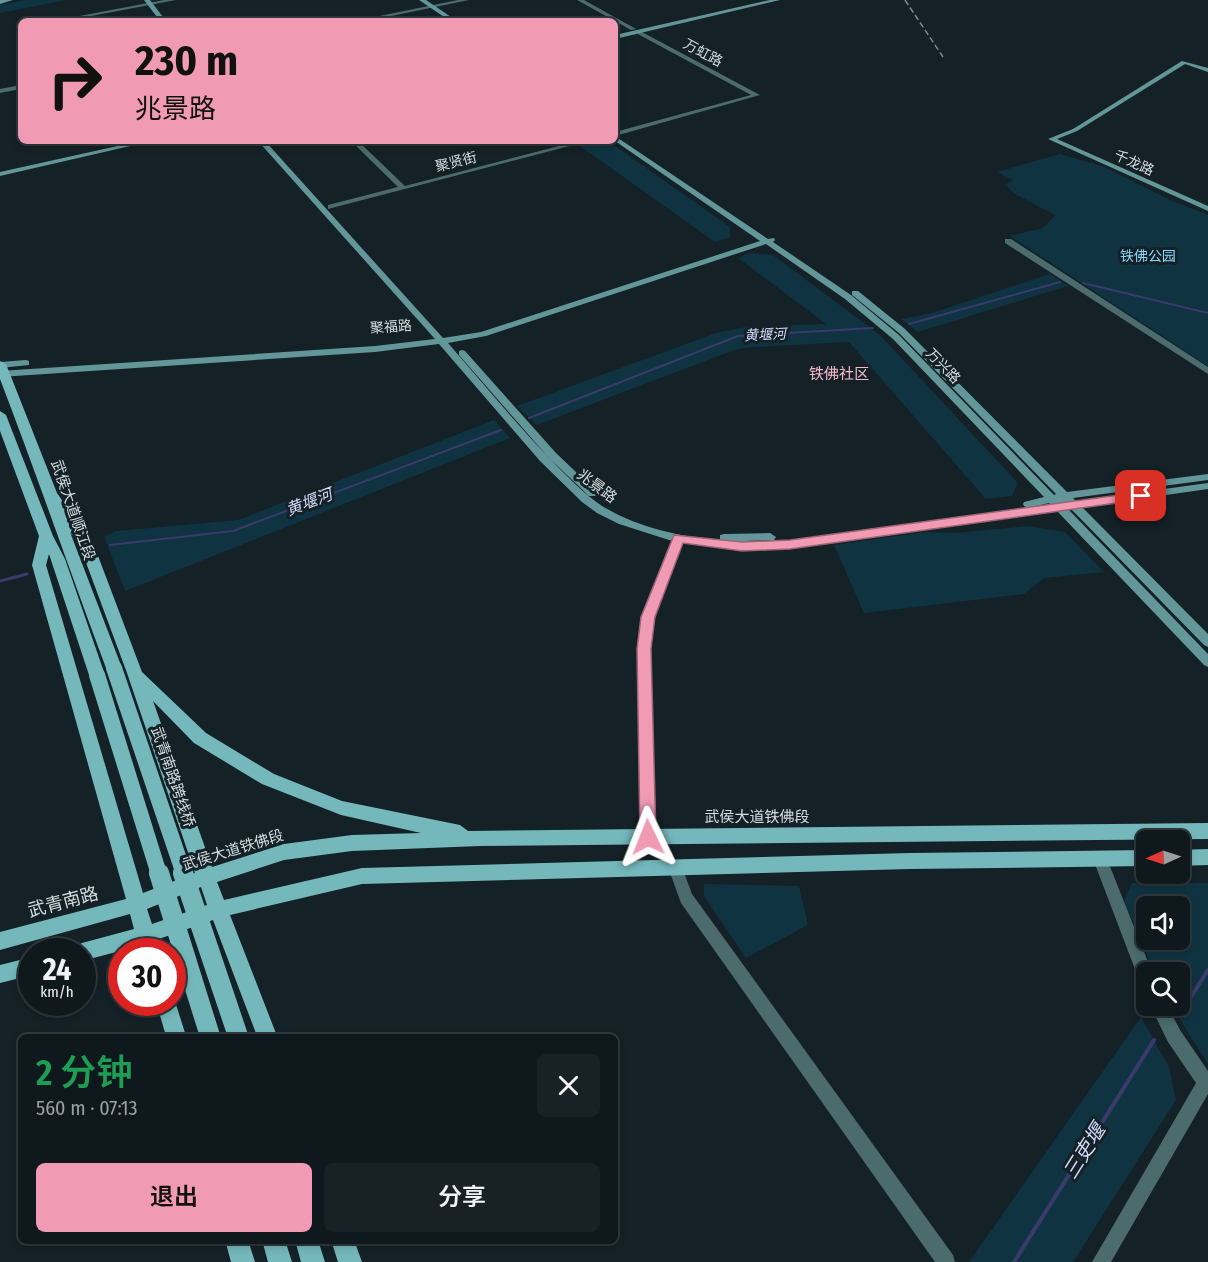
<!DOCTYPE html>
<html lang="zh">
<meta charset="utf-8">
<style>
:root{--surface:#0f191d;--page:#182226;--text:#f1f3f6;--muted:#9ba0a4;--line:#2f383b;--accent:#f09ab4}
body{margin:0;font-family:"Fira Sans Condensed","Noto Sans SC",sans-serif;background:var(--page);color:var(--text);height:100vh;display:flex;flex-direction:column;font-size:22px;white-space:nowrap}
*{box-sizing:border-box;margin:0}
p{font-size:20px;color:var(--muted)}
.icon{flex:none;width:33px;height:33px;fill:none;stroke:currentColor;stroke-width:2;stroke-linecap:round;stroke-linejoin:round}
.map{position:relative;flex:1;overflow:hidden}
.drawer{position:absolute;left:18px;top:1034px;width:600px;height:210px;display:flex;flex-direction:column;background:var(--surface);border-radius:9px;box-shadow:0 3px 9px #0003,0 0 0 2px var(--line)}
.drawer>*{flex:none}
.top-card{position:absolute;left:18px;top:18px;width:600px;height:126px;border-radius:9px;box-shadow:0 3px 9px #0003,0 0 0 2px var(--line);background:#f09ab4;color:#111;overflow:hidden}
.needle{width:39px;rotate:267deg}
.fabs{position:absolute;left:1136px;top:830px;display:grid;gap:12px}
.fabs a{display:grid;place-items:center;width:54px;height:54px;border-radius:9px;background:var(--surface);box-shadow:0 3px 9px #0003,0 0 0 2px var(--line);font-size:30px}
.speed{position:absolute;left:18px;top:938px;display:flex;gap:12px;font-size:30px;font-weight:700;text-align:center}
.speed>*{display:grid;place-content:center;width:78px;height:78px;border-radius:50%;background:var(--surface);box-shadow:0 3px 9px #0003,0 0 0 2px var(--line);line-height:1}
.speed small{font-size:15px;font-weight:400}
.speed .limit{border:9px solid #d22;background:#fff;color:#111}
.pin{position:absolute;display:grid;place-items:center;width:51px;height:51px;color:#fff;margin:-26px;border-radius:12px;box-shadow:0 3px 9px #0006}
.me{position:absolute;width:66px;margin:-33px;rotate:358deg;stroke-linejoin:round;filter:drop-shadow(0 0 4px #0008)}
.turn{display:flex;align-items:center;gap:21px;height:126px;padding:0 18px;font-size:27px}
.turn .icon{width:78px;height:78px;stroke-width:2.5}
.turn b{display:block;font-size:42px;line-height:51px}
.round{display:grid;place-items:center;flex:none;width:63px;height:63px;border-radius:9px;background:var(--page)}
.summary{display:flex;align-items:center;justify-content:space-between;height:102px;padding:0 18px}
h1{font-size:36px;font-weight:600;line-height:45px;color:#1e9e55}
.button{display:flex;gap:12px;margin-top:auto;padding:12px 18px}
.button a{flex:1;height:69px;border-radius:9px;background:var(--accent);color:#111;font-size:24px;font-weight:600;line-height:69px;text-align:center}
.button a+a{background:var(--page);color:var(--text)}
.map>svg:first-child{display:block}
.green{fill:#0f3341;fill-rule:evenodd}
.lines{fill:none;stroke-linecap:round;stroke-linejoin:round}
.stream-far2{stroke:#3a3b6c;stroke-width:2}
.stream-far1{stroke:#3a3b6c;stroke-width:3}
.stream{stroke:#3a3b6c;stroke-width:4}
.street{fill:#4b6b6c;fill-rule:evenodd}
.secondary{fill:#629699;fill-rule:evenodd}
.primary{fill:#74b8bc;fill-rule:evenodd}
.rail{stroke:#7e888d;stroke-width:1.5;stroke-dasharray:6 3;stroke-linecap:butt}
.primary-bridge-far1{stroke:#74b8bc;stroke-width:16}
.primary-bridge{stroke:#74b8bc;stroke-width:20}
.route{fill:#f09ab4;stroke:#9c6475;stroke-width:1.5}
.labels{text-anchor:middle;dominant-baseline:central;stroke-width:6;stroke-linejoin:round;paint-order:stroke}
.far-street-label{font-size:14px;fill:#d6dee2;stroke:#142127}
.far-park-label{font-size:14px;fill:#8ad7f8;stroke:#142127}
.far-water-label{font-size:14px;font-style:italic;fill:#d6dafb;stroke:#142127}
.far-quarter-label{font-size:15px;fill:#fcbacd;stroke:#142127}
.street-label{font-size:15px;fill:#d6dee2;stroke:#142127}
.water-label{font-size:16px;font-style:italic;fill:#d6dafb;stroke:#142127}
.near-street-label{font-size:18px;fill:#d6dee2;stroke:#142127}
.near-water-label{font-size:20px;font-style:italic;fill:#d6dafb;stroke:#142127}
</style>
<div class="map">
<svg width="1208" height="1262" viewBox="0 0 1208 1262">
<rect width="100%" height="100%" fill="#142127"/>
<path class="green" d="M 26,0 L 66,0 L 0,13 L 0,5 Z
M 593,143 L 615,146 L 730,227 L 730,237 L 715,242 L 580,146 Z
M 1060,154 L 1102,166 L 1170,200 L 1208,215 L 1208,366 L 1010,236 L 1043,228 L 1055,215 L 1015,194 L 1005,185 L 1013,180 L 997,172 Z
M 749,253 L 773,255 L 880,335 L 1018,483 L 1012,496 L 986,499 L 849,342 L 753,347 L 734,350 L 537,425 L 517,406 L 716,333 L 745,327 L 826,324 L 738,258 Z
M 1050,274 L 1068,286 L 918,332 L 901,319 L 932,313 Z
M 494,420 L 510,438 L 125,591 L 104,537 L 116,531 L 238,520 Z
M 1028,526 L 1065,532 L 1104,572 L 1044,578 L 1024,594 L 864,613 L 834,545 L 925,532 L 956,533 Z
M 1132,883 L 1208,883 L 1208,1064 L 1171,1005 L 1179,1005 L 1179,972 L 1154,972 L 1124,901 ZM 1146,906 L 1179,906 L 1179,939 L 1146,939 Z
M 704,884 L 799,886 L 808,925 L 746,958 L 704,896 Z
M 1141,1017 L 1169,1067 L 1176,1100 L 1073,1262 L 969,1262 Z"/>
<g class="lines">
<path class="stream-far2" d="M 1083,283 L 1208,313
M 909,324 L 1060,282
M 529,418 L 738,336 L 873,328
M 110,545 L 233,531 L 501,430"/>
<path class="stream-far1" d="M 0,581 L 27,574"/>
<path class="stream" d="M 1179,1016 L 1208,970
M 1014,1262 L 1154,1040"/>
<path class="street" d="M 164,0 L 176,0 L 65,21 L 53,21 Z
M 458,0 L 469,0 L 367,21 L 355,21 Z
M 577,0 L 584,0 L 636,29 L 631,30 Z
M 636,31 L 640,31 L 760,95 L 615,136 L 615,132 L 751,95 L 636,33 Z
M 21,85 L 21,89 L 0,93 L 0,89 Z
M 351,141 L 358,141 L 405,186 L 578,141 L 589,141 L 328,209 L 328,205 L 398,187 Z
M 1005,239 L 1011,239 L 1208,367 L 1208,374 L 1005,243 Z
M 678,534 L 684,538 L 654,617 L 650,649 L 655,837 L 653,841 L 648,843 L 643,841 L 641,837 L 638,649 L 642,617 L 672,538 Z
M 1100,853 L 1105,854 L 1107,859 L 1152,972 L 1146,972 L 1146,985 L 1140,982 L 1138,977 L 1093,859 L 1095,854 Z
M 675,861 L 680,862 L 692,894 L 953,1255 L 955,1262 L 935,1262 L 681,903 L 668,867 L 670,862 Z
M 1150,1005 L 1167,1005 L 1180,1030 L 1208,1071 L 1208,1094 L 1111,1262 L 1092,1262 L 1196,1083 L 1168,1042 Z"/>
<path class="secondary" d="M 0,0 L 13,0 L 0,4 Z
M 144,0 L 150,0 L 166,21 L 160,21 Z
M 419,0 L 426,0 L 457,21 L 450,21 Z
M 770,0 L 780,0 L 615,39 L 615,35 Z
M 1182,61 L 1208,68 L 1208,72 L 1185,64 L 1077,131 L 1057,139 L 1208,206 L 1208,211 L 1048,139 L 1073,129 Z
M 615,136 L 768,239 L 774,238 L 775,240 L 773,242 L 851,295 L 899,335 L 1054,495 L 1056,494 L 899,333 L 852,295 L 852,291 L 858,291 L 905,329 L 1067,492 L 1208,474 L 1208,480 L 1073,498 L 1076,501 L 1208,483 L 1208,489 L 1082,507 L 1208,634 L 1208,647 L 1204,645 L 1071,509 L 1068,509 L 1208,654 L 1208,667 L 1204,665 L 1057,511 L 790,549 L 717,547 L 669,540 L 619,524 L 597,513 L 582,502 L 540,461 L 439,344 L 375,352 L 0,377 L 0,371 L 375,346 L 435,339 L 258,141 L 265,141 L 443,338 L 481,332 L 760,241 L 615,141 ZM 766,244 L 845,299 L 893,339 L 1044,497 L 1024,502 L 1023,504 L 1024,506 L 1028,508 L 1049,503 L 1051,505 L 790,541 L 746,541 L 774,540 L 776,537 L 770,533 L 724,534 L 720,535 L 720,540 C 679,537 637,527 602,506 C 584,494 569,478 554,463 C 517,425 483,383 448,343 L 486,336 Z
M 140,141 L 152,141 L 0,176 L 0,172 Z
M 462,350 L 465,351 L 556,453 L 597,492 L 598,494 L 597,496 L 589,496 L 548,457 L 459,355 L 459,351 Z
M 26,360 L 29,361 L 29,365 L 0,368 L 0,362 Z"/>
<path class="primary" d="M 0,361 L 6,364 L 57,493 L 95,548 L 142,672 L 206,733 L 274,774 L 342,801 L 460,825 L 468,831 L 1208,823 L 1208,839 L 480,846 L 352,851 L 284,860 L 217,882 L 224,900 L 362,868 L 910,853 L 1146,850 L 1146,866 L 910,869 L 362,884 L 230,915 L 277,1036 L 257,1036 L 213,920 L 156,940 L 160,951 L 140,951 L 139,946 L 82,961 L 82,951 L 73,951 L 75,946 L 82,943 L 134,929 L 130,914 L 0,950 L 0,932 L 126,899 L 32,565 L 39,536 L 0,431 L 0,411 L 6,415 L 53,536 L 65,559 L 105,675 L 103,679 L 91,679 L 89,675 L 49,554 L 46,565 L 143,893 L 195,873 L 127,673 L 81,549 L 70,532 L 122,668 L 119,672 L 109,672 L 106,668 C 70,572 37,475 0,379 ZM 153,701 L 194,743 L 262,784 L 341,815 L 421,833 L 352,835 L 284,844 L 212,867 ZM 201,887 L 207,905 L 152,924 L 147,909 Z
M 1208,849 L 1208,865 L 1179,866 L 1179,850 Z
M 32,957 L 32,975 L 0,983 L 0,965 Z
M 173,995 L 186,1036 L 166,1036 L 156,1002 L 172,1002 Z
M 225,1240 L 248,1240 L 255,1262 L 231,1262 Z
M 262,1240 L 285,1240 L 292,1262 L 268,1262 Z
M 295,1240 L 318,1240 L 325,1262 L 301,1262 Z
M 331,1240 L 354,1240 L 362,1262 L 338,1262 Z"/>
<path class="rail" d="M 905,0 L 943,57"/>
<path class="primary-bridge-far1" d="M 114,668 L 184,874
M 97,675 L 159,874"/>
<path class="primary-bridge" d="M 159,873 L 210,1036
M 183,873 L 238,1036"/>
</g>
<path class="route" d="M 1141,492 L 1145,493 L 1145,499 L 790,549 L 742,551 L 683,543 L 655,617 L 651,649 L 656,837 L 654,842 L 648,844 L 642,842 L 640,837 L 637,649 L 641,617 L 674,535 L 742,542 L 790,540 Z"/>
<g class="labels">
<g class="far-street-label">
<text transform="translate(703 53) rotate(28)">万虹路</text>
<text transform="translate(456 162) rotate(-14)">聚贤街</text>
<text transform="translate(1134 163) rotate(24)">千龙路</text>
<text transform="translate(391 327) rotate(-4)">聚福路</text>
<text transform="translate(943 366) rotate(46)">万兴路</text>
</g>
<g class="far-park-label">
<text x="1148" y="256">铁佛公园</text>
</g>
<g class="far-water-label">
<text transform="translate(765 335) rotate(-3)">黄堰河</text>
</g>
<g class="far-quarter-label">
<text x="839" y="374">铁佛社区</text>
</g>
<g class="street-label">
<text transform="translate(597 486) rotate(37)">兆景路</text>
<text transform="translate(73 510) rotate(71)">武侯大道顺江段</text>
<text transform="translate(173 777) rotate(71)">武青南路跨线桥</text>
<text x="757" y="817">武侯大道铁佛段</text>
<text transform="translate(233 850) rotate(-17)">武侯大道铁佛段</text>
</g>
<g class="water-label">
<text transform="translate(309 502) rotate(-21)">黄堰河</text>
</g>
<g class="near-street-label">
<text transform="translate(63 902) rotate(-15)">武青南路</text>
</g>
<g class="near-water-label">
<text transform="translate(1084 1151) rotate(-58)">三吏堰</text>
</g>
</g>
</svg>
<div class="fabs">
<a><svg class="needle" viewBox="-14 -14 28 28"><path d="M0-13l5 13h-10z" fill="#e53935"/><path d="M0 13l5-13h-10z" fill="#9ba0a4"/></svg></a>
<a><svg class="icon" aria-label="sound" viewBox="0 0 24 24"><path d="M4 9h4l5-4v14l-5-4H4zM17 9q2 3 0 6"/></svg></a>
<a><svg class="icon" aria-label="search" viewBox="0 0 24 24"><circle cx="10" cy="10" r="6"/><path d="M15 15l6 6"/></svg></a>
</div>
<div class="speed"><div>24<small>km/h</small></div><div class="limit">30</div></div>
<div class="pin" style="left:1141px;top:496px;background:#d93025"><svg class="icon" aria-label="arrive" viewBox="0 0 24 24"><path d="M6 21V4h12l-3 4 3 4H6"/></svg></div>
<svg class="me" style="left:648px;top:837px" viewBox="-20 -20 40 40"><path d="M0-17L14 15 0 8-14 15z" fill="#f09ab4" stroke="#fff" stroke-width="4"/></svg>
<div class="top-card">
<div class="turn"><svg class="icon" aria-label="right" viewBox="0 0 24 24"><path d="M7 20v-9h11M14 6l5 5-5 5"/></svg><div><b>230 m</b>兆景路</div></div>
</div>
<section class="drawer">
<div class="summary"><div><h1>2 分钟</h1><p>560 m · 07:13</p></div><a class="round"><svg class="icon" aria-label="close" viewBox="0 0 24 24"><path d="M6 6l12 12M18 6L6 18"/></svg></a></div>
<div class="button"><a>退出</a><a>分享</a></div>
</section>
</div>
